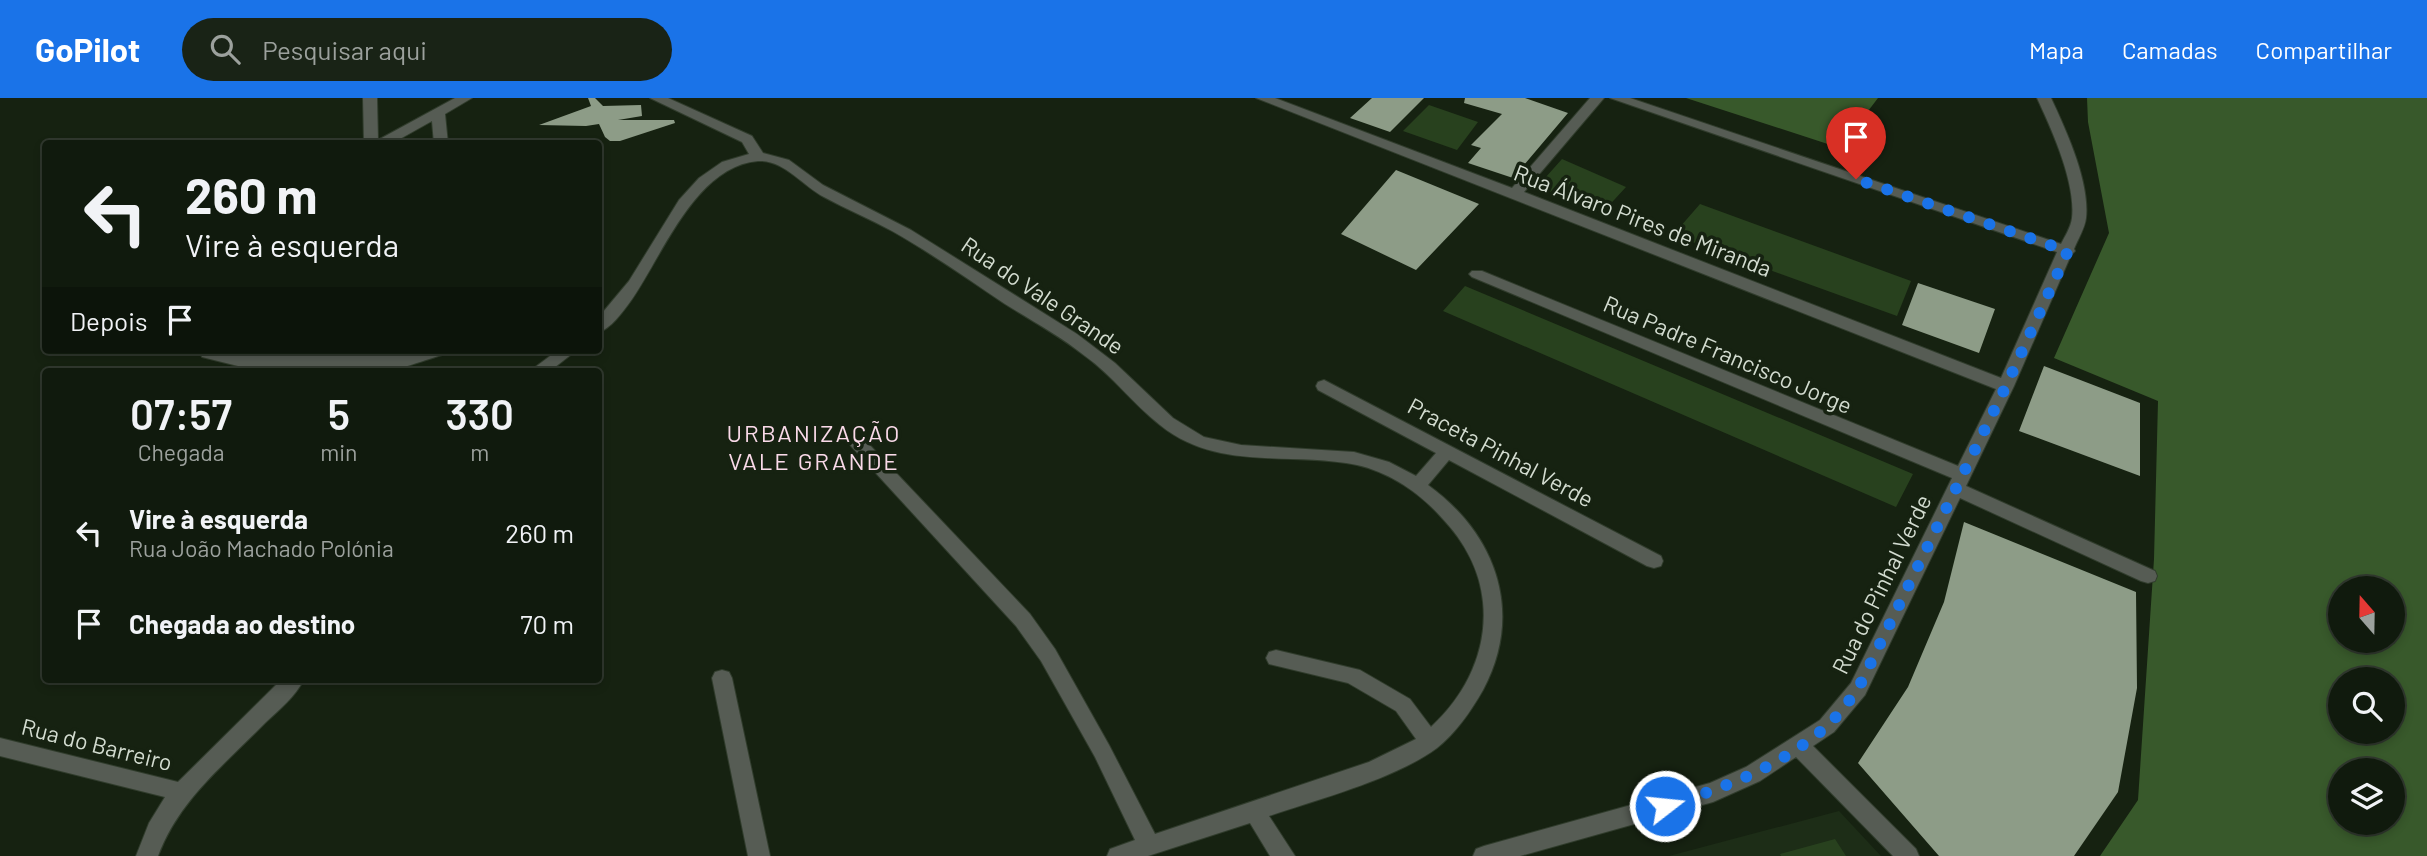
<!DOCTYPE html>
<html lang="pt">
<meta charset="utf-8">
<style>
:root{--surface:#101a0d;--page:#192316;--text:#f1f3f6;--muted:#9ca19d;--line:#30382e;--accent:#1a73e8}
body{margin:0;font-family:Barlow,sans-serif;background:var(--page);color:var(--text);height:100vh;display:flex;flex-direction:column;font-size:26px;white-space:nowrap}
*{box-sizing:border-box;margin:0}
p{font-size:23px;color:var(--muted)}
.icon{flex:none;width:38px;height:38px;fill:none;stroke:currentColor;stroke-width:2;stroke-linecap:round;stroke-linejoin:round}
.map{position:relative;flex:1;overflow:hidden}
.side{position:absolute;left:42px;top:270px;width:560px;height:315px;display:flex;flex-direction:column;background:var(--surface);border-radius:7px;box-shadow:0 4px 10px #0003,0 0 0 2px var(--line)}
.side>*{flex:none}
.hud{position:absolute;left:42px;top:42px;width:560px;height:214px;border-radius:7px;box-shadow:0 4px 10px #0003,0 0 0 2px var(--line);background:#101a0d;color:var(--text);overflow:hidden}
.needle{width:46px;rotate:340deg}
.tools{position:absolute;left:2328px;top:478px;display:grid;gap:14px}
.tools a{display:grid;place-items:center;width:77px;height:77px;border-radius:50%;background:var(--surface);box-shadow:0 4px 10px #0003,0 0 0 2px var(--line);font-size:35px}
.pin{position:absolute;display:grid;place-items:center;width:60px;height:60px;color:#fff;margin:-72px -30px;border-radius:50% 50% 50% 0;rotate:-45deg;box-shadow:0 0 7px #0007}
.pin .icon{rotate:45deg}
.me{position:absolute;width:77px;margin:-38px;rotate:74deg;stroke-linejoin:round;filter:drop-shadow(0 0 5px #0008)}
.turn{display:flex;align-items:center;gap:24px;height:147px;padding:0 28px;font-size:32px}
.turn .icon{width:91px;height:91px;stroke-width:2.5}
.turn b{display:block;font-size:49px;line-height:60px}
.then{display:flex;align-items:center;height:66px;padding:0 28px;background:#0003;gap:14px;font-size:26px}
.eta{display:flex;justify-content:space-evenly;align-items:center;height:119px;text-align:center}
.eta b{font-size:42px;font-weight:600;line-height:49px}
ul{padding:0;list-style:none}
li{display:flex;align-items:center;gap:21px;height:91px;padding:0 28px}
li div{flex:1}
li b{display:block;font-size:26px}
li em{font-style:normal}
header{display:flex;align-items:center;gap:42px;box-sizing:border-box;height:98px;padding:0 35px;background:var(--accent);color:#fff}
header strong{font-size:33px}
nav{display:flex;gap:38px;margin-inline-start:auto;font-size:24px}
.search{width:490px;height:63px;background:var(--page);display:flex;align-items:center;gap:18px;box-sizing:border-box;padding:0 24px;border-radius:38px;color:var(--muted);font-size:26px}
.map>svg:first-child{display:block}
.built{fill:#1d2d17}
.green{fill:#28411e}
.forest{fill:#38592b;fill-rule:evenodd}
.building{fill:#8d9c87}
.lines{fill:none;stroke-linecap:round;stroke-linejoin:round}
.minor-casing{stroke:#303c2c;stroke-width:2}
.minor{fill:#565c54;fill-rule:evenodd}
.route{stroke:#1a73e8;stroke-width:12;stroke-dasharray:0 21.6}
.labels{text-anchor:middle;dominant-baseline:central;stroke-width:7;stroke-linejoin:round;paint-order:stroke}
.street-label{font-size:23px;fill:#d3dcd0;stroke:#162211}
.neighbourhood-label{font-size:24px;letter-spacing:2px;fill:#fadae9;stroke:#162211}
</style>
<header>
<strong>GoPilot</strong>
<div class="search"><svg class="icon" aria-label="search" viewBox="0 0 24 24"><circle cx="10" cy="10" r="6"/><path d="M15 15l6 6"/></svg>Pesquisar aqui</div>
<nav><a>Mapa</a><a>Camadas</a><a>Compartilhar</a></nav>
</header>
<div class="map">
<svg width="2427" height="758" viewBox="0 0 2427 758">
<rect width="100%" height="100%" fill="#162211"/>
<path class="built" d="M 1839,713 L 1881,758 L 1669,758 Z"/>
<path class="green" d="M 1429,7 L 1478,24 L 1457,52 L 1403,33 Z
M 1562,61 L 1626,89 L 1603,114 L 1537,89 Z
M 1700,106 L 1911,183 L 1897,218 L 1673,137 Z
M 1465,188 L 1913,376 L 1896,409 L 1443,213 Z
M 1835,741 L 1846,758 L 1781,758 L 1780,756 Z"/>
<path class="forest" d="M 1686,0 L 1878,0 L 1840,50 Z
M 2087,0 L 2427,0 L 2427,758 L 2100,758 L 2138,702 L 2154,461 L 2158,303 L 2054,260 L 2109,135 L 2088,24 ZM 2340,490 L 2392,490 L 2392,542 L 2340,542 ZM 2340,581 L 2392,581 L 2392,634 L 2340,634 ZM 2340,672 L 2392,672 L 2392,724 L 2340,724 Z"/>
<path class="building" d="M 588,0 L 595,0 L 603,8 L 641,7 L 642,18 L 618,22 L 674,22 L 675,25 L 620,43 L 610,43 L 605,39 L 599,26 L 586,28 L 539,27 L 591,8 Z
M 1372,0 L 1424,0 L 1390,34 L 1350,20 Z
M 1465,0 L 1525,0 L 1568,15 L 1513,80 L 1468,65 L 1481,50 L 1471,47 L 1502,16 L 1464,5 Z
M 1396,72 L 1479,106 L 1416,172 L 1341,136 Z
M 1918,185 L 1995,211 L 1979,255 L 1902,227 Z
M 2044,268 L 2140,305 L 2140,378 L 2019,333 Z
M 1964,424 L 2136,494 L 2137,590 L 2118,694 L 2074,758 L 1939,758 L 1858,665 L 1908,589 L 1944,504 Z"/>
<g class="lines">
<defs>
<path id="minor" d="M 363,0 L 377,0 L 378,42 L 455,0 L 472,0 L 445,16 L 448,46 L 434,46 L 432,23 L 391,46 L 364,46 Z
M 650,0 L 668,0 L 752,38 L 763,55 L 789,62 L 823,87 L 911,132 L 1077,236 L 1115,265 L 1173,320 L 1204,339 L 1241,347 L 1354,354 L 1389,364 L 1416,378 L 1436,355 L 1318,292 L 1316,288 L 1318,284 L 1324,282 L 1661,458 L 1663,463 L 1661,468 L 1654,470 L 1647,468 L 1449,362 L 1428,387 C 1497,437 1524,515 1483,592 C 1471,613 1456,635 1437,650 C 1395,681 1319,701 1269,718 L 1295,758 L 1270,758 L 1250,725 L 1148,758 L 1107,758 L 1110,751 L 1135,742 L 1095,659 L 1041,563 L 1016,528 L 851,348 L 848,344 L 851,340 L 863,340 L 1030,516 L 1055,551 L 1109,647 L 1155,736 L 1369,664 L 1416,641 L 1396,613 L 1348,585 L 1269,566 L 1266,560 L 1269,554 L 1276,552 L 1360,572 L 1410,601 L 1431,629 C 1466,597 1488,552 1483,504 C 1480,472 1464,443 1442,420 C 1420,395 1389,374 1357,367 C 1289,353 1218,374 1160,327 C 1133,306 1113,278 1085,258 C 1060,238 1032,223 1005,206 C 968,181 931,155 892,133 C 870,121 846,111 824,99 C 803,88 783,61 758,63 C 695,68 662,159 630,204 C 622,215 611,230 598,235 L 598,220 L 629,183 L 679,102 L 699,80 L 722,64 L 749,56 L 742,44 Z
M 1256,0 L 1275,0 L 1512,90 L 1590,0 L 1604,0 L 1524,94 L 2001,280 L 2057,154 L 1610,0 L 1630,0 L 2061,146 C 2065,138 2071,129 2072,120 C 2076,85 2052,32 2037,0 L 2051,0 C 2066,32 2090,84 2086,120 C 2085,130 2078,141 2074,151 L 2075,153 L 2071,157 L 2014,288 L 1966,388 L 2155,473 L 2157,478 L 2155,483 L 2148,485 L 2141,483 L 1960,400 L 1865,597 L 1834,634 L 1813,648 L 1916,751 L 1919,758 L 1893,758 L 1796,659 L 1760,683 L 1713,704 L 1520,758 L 1473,758 L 1476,751 L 1484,748 L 1710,685 L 1746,669 L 1820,622 L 1851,585 L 1952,380 L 1472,179 L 1469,176 L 1472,173 L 1482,173 L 1958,368 L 1996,291 Z
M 199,252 L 219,252 L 242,257 L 402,256 L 419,252 L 448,252 L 446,256 C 433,259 397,273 388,272 L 386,268 L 242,269 L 202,259 Z
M 558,252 L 577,252 L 550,273 L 530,273 Z
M 722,572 L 729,574 L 732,580 L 770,758 L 748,758 L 712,580 L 715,574 Z
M 282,581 L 304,581 C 296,598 279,612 265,625 C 224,667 179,702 158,758 L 136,758 L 149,725 L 165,699 L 0,658 L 0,640 L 178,684 Z"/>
</defs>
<use href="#minor" class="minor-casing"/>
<use href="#minor" class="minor"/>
</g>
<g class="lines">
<path class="route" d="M 1665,708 C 1722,691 1780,669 1826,629 C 1838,618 1848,604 1858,591 L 2006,288 L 2068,153 L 1856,81"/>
</g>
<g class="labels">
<g class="street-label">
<text transform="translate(1643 122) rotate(21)">Rua Álvaro Pires de Miranda</text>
<text transform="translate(1043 197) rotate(34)">Rua do Vale Grande</text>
<text transform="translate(1728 256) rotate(23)">Rua Padre Francisco Jorge</text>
<text transform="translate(1501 354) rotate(28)">Praceta Pinhal Verde</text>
<text transform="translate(1881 486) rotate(-64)">Rua do Pinhal Verde</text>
<text transform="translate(97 646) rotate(14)">Rua do Barreiro</text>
</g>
<g class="neighbourhood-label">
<text x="814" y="334">URBANIZAÇÃO<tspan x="814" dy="28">VALE GRANDE</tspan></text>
</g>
</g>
</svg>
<div class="tools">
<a><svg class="needle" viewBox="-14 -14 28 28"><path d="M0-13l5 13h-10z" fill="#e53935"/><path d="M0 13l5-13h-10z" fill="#9ca19d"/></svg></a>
<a><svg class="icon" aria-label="search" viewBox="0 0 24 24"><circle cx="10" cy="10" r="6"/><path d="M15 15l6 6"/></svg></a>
<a><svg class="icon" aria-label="layers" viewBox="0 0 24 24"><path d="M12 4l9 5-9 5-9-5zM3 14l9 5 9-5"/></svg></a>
</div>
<div class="pin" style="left:1856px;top:81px;background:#d93025"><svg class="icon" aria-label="arrive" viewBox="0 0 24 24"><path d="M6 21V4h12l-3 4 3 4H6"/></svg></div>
<svg class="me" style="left:1665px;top:708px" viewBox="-20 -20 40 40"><circle r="17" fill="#1a73e8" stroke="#fff" stroke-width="3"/><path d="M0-11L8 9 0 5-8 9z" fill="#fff"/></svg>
<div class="hud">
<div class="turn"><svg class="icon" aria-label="left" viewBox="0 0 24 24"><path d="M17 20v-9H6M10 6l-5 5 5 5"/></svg><div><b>260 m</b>Vire à esquerda</div></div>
<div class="then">Depois<svg class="icon" aria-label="arrive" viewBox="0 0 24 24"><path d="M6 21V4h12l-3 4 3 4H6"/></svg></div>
</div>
<section class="side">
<div class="eta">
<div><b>07:57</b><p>Chegada</p></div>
<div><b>5</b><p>min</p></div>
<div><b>330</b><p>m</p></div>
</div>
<ul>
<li><svg class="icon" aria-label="left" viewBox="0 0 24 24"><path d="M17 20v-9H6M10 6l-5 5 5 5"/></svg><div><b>Vire à esquerda</b><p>Rua João Machado Polónia</p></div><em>260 m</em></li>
<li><svg class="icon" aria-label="arrive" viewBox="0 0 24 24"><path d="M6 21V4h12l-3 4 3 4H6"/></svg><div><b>Chegada ao destino</b></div><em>70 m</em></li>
</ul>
</section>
</div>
